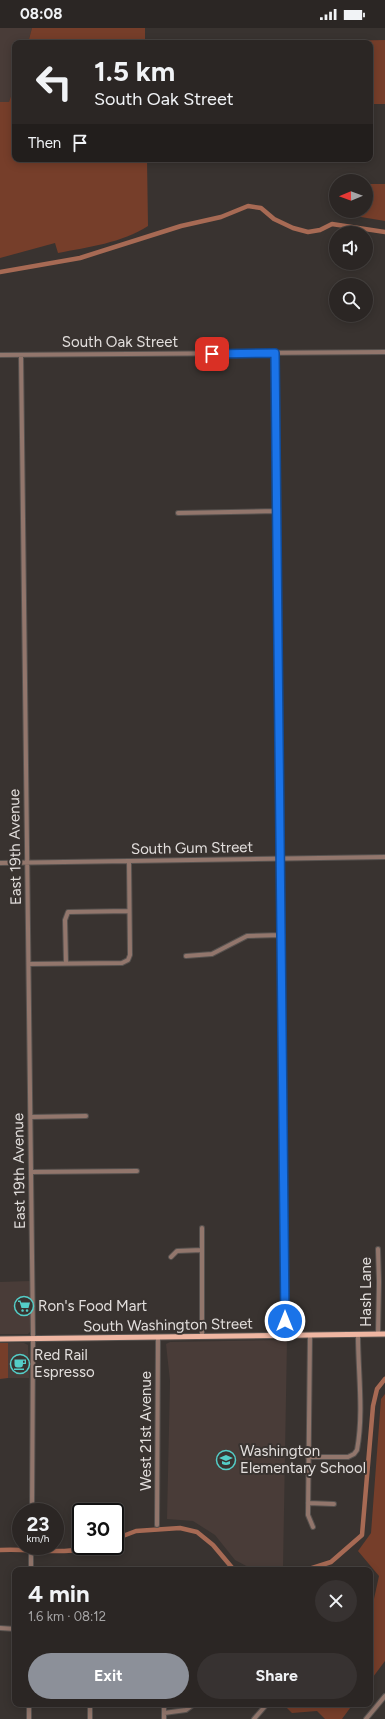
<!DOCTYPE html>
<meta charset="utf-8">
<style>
:root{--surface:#2b2624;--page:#373231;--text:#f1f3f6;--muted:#a6a5a6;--line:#474341;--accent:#8c9099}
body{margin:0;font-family:Figtree,sans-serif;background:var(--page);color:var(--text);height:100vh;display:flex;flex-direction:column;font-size:15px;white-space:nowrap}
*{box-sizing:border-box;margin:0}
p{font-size:13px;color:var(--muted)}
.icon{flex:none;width:22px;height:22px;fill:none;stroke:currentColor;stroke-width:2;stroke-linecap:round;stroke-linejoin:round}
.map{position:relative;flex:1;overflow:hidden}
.side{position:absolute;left:12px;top:1539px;width:361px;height:140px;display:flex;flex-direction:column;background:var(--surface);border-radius:8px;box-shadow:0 2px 10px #0003,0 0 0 1px var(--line)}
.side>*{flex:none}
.hud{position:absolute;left:12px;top:12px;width:361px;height:122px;border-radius:8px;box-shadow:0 2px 10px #0003,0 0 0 1px var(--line);background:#2b2624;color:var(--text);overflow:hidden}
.needle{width:26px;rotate:269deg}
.fabs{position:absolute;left:329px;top:146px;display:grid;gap:8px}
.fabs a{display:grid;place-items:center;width:44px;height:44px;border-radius:50%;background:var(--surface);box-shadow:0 2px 10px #0003,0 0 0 1px var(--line);font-size:20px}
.speed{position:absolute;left:12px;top:1475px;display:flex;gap:8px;font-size:20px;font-weight:700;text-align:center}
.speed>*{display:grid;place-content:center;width:52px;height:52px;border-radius:50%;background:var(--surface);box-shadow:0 2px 10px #0003,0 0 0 1px var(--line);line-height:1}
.speed small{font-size:10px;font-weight:400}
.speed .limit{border:2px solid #111;border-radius:6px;background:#fff;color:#111}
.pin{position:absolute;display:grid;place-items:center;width:34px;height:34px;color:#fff;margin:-17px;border-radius:8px;box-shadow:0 2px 6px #0006}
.me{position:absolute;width:44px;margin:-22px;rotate:0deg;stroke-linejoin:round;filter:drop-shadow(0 0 3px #0008)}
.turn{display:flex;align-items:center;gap:14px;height:84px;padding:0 16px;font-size:18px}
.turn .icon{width:52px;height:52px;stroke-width:2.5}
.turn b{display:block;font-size:28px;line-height:34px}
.then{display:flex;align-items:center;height:38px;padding:0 16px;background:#0003;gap:8px;font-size:15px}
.round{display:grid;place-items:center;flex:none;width:42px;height:42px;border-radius:21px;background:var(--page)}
.headline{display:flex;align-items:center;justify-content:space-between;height:68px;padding:0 16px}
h1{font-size:24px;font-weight:700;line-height:30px}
.action{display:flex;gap:8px;margin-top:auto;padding:8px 16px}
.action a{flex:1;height:46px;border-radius:24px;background:var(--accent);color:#fff;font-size:16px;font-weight:700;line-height:46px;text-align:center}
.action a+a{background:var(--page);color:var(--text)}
.status{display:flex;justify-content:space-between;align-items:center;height:28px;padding:0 20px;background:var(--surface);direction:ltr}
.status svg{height:11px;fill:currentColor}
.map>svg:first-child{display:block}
.built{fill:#493c38}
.green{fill:#763e2a}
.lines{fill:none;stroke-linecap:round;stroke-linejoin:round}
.canal{stroke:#a76a54;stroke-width:4.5}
.minor-casing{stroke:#57524f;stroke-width:6}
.major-casing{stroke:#57524f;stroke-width:7}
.minor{stroke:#92766c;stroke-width:4}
.major{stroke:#efb6a2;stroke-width:5}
.route-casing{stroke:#114b97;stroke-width:10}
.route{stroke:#1a73e8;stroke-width:7}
.labels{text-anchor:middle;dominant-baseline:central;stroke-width:4;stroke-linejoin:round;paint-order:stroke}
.street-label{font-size:15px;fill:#e2dedc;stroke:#393330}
.poi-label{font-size:15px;fill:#e2dedc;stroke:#393330;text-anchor:start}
</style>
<div class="status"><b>08:08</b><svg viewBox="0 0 49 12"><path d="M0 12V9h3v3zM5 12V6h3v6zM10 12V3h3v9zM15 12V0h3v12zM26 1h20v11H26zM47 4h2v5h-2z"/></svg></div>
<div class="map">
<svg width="385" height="1691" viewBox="0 0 385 1691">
<rect width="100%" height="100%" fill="#393330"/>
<path class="built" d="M 0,0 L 32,0 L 28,15 L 15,15 L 15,56 L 9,74 L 0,74 Z
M 30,1253 L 30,1304 L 28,1306 L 0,1306 L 0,1254 Z
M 287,1312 L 283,1540 L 252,1541 L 235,1532 L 215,1507 L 193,1493 L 167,1491 L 170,1353 L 166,1316 L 170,1314 Z
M 8,1315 L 24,1315 L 28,1317 L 29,1350 L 8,1350 Z"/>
<path class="green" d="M 32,0 L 145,0 L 145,15 L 28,15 Z
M 385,12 L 385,76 L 370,76 L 370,15 L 335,15 L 335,13 Z
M 15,56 L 15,131 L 147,131 L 148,198 C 122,215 88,219 58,225 L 55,215 L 0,230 L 0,74 L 9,74 Z
M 366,156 L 385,156 L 385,193 L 337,185 L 337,183 L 366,183 Z
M 0,1315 L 8,1315 L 8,1350 L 0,1351 Z
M 385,1366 L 385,1633 L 370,1653 L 370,1589 L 379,1548 L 358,1523 L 371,1505 L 381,1371 Z
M 283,1676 L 353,1676 L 342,1691 L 325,1691 L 317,1683 L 292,1685 Z"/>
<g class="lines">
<path class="canal" d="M 0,244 L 80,230 L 181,198 L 221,189 L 248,178 L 261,180 L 274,191 L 293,200 L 308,204 L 320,202 L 332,196 L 385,204
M 115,1511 L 136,1503 L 180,1500 L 197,1504 L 213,1517 L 234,1542
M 0,1522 C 32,1520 64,1528 94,1518
M 306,1542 L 331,1534 L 362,1507 L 373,1378 L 377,1361 L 385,1351"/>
<defs>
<path id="minor" d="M 275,325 L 285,1307
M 0,327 L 385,324
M 21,327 L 33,1310 L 32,1484
M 178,485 L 277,483
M 0,835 L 385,829
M 186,928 L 212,926 L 247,908 L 281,907
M 66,935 L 65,892 L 68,884 L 129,883
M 29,936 L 122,935 L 128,932 L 130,927 L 129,833
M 31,1089 L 86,1088
M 31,1144 L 137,1143
M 202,1200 L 202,1308
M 171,1229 L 177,1223 L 202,1222
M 378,1306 L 379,1254 L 378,1221
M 310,1307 L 308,1487 L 313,1499
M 308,1429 L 348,1429 L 354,1426 L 357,1422 C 364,1384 358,1345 358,1307
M 308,1475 L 334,1476
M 157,1497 L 158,1309
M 31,1542 L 31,1518
M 146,1542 L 177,1542
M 0,1600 L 15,1601
M 90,1676 L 90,1691
M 164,1676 L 164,1691
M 164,1685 L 186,1682 L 194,1676
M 29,1691 L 29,1676
M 254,1691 L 267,1676
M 366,1691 L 385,1668"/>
<path id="major" d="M 0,1311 L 385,1306"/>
</defs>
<use href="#minor" class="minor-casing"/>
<use href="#major" class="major-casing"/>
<use href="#minor" class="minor"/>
<use href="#major" class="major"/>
</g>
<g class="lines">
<defs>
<path id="route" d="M 212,326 L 275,325 L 285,1293"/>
</defs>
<use href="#route" class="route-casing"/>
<use href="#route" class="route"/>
</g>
<defs>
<symbol id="supermarket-ring" viewBox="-11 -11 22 22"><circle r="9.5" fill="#393330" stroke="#54cdc7" stroke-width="1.5"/><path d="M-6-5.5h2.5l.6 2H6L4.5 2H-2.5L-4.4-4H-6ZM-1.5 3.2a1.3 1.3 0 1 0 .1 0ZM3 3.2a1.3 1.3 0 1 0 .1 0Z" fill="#54cdc7"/></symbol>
<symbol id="cafe-ring" viewBox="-11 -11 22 22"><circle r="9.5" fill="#393330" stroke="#54cdc7" stroke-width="1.5"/><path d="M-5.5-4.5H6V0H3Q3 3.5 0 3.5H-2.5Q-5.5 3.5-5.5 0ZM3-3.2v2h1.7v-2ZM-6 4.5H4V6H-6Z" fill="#54cdc7"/></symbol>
<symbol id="school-ring" viewBox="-11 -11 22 22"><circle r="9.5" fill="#393330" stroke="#54cdc7" stroke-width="1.5"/><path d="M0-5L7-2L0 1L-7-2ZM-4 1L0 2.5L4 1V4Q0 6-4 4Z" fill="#54cdc7"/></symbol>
</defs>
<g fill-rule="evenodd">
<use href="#supermarket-ring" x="13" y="1267" width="22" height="22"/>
<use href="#cafe-ring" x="9" y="1325" width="22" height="22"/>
<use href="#school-ring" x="215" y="1421" width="22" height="22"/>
</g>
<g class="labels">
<g class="street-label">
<text x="120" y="314">South Oak Street</text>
<text transform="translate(15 819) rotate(-91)">East 19th Avenue</text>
<text transform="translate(192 820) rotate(-1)">South Gum Street</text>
<text transform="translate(19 1143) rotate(-91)">East 19th Avenue</text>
<text transform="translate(366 1264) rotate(-90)">Hash Lane</text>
<text transform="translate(168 1297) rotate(-1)">South Washington Street</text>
<text transform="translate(146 1403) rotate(-90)">West 21st Avenue</text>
</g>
<g class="poi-label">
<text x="38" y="1278">Ron's Food Mart</text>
<text x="34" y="1327">Red Rail<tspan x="34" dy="17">Espresso</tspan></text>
<text x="240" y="1423">Washington<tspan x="240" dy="17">Elementary School</tspan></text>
</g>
</g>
</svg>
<div class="fabs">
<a><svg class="needle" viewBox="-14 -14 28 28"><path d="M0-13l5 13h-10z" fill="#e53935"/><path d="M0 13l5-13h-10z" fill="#a6a5a6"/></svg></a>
<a><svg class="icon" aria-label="sound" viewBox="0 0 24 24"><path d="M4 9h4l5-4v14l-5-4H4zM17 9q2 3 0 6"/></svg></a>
<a><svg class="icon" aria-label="search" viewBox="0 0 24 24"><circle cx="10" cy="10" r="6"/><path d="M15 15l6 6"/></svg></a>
</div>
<div class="speed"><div>23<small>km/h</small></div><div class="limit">30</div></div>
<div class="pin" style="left:212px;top:326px;background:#d93025"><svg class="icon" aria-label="arrive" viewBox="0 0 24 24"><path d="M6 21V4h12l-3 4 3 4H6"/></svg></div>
<svg class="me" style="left:285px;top:1293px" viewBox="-20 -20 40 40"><circle r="17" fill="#1a73e8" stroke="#fff" stroke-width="3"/><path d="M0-11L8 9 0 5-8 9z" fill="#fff"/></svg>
<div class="hud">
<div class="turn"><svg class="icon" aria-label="left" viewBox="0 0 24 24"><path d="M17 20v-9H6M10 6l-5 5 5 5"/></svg><div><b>1.5 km</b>South Oak Street</div></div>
<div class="then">Then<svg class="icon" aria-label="arrive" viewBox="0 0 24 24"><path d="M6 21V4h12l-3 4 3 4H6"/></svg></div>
</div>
<section class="side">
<div class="headline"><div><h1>4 min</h1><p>1.6 km · 08:12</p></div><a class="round"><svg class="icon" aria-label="close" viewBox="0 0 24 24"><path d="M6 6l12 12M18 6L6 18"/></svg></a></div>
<div class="action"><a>Exit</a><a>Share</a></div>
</section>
</div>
